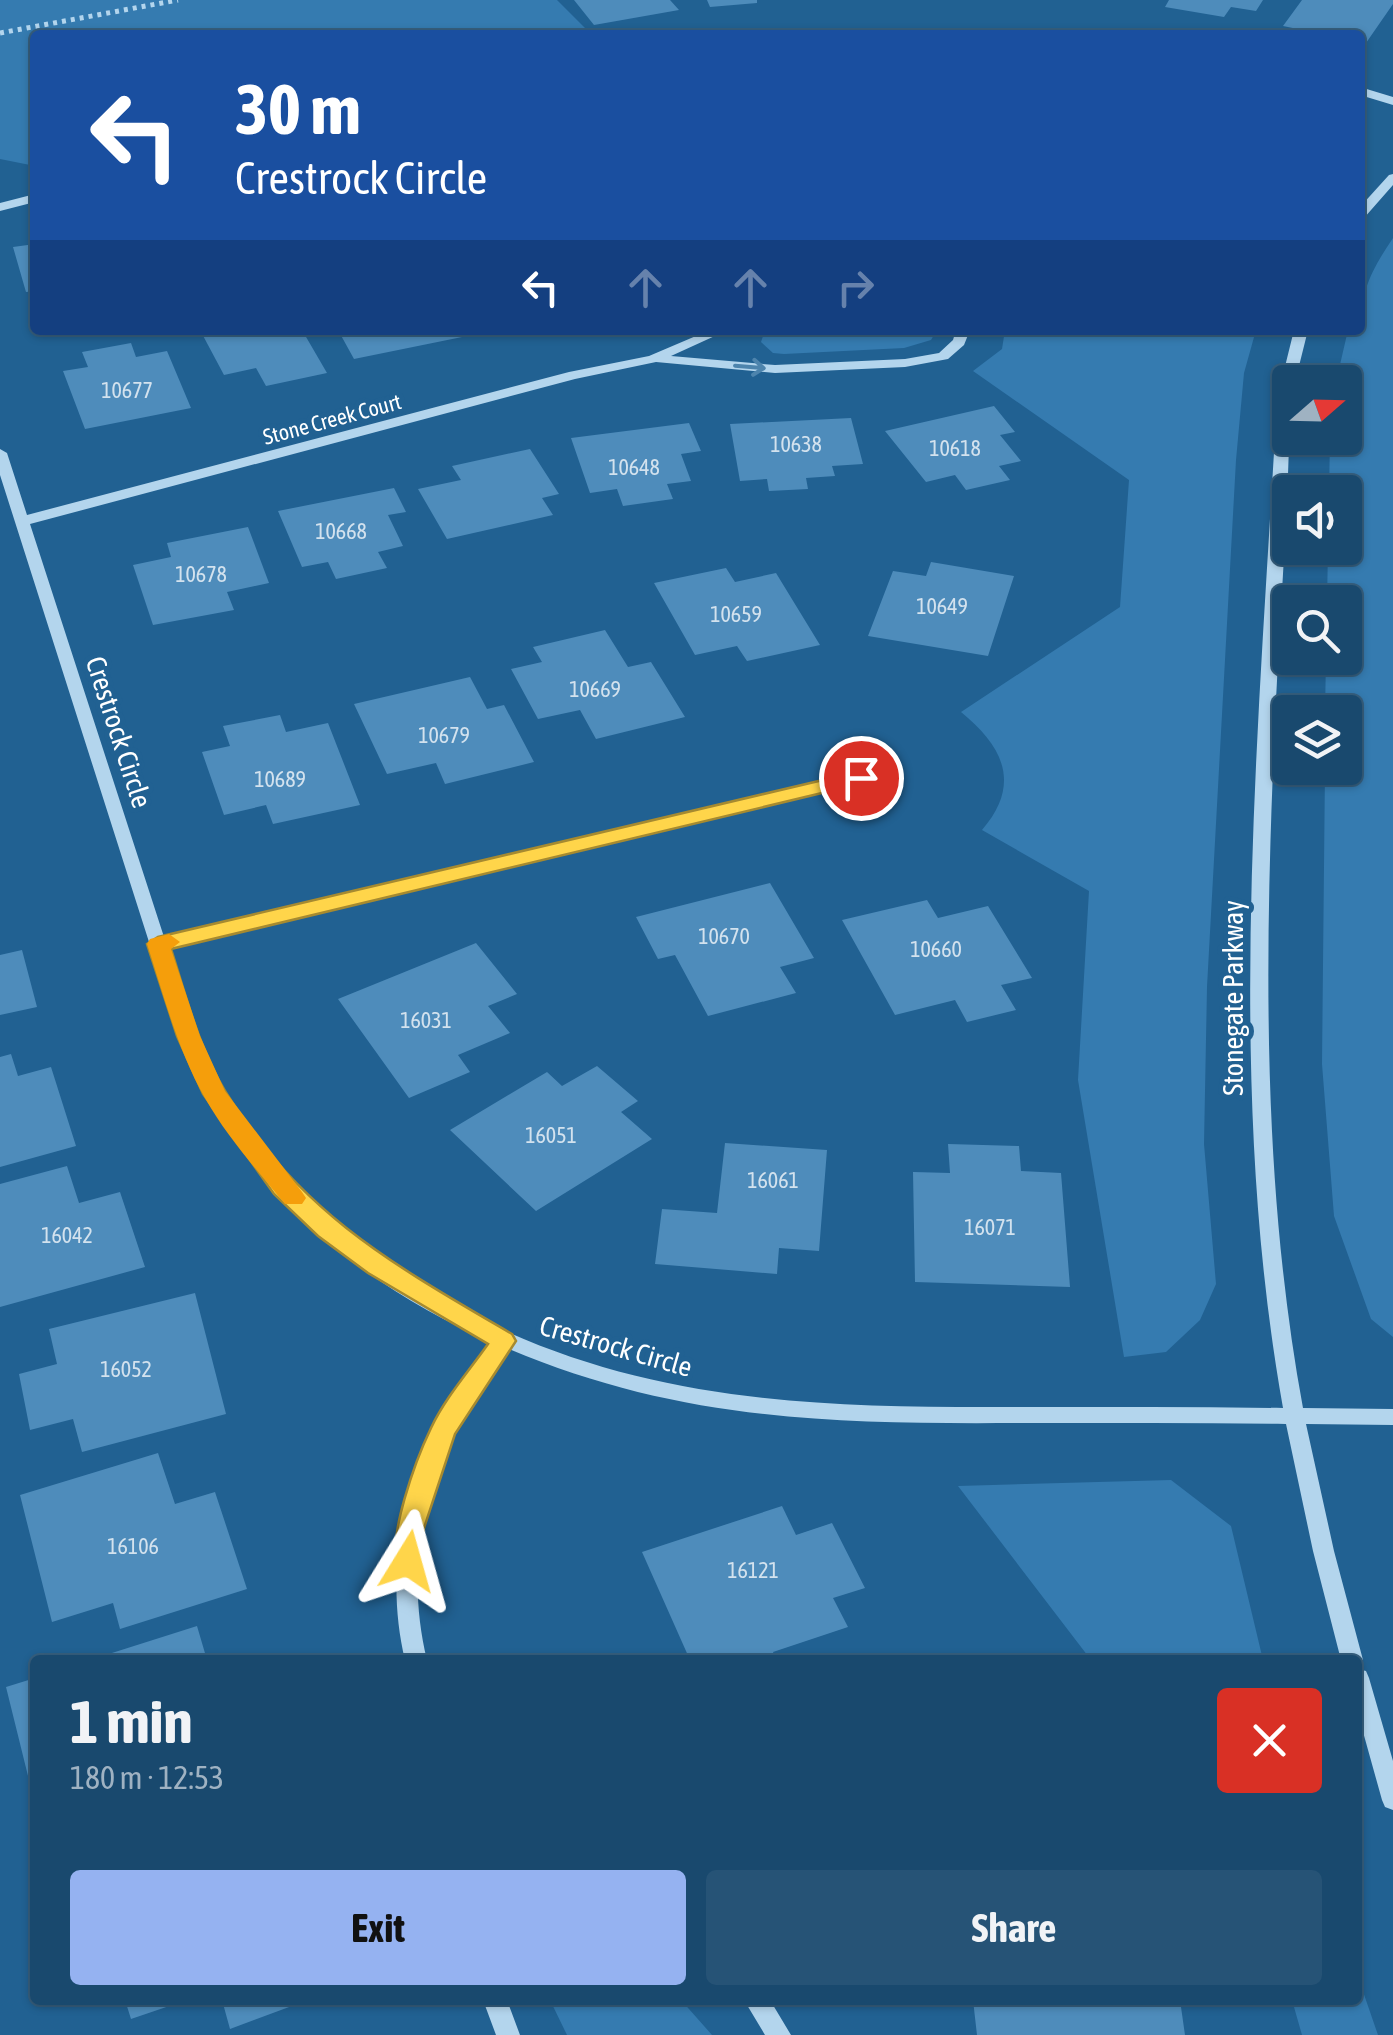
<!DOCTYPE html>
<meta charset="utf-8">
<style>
:root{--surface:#19496e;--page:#265376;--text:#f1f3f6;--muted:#9fb2c2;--line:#376181;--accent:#95b2f1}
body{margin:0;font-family:"Asap Condensed",sans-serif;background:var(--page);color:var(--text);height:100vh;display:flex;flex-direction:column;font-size:38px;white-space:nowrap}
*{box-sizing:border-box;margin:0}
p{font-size:32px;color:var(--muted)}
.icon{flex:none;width:55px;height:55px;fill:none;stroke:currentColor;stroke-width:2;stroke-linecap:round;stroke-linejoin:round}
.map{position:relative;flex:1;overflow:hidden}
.panel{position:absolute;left:30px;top:1655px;width:1332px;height:350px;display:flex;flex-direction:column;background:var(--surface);border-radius:10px;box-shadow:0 2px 8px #0004,0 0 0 2px var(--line)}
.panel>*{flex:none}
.banner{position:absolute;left:30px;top:30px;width:1335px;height:305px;border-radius:10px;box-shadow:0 2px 8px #0004,0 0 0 2px var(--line);background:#1a4fa0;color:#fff;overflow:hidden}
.needle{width:65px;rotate:70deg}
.buttons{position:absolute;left:1272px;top:365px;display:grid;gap:20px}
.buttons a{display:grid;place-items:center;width:90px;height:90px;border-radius:10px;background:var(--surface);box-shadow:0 2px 8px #0004,0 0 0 2px var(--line);font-size:50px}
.pin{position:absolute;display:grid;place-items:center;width:85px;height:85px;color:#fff;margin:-42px;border:5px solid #fff;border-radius:50%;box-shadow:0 2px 10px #0007}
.me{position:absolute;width:110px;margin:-55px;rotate:8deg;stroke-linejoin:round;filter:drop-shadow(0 0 8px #0008)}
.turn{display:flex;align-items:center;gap:35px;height:210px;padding:0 40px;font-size:45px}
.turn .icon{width:130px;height:130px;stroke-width:2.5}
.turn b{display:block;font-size:70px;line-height:85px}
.lanes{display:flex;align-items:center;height:95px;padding:0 40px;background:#0003;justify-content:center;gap:50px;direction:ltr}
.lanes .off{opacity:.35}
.round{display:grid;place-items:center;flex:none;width:105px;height:105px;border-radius:10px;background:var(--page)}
.head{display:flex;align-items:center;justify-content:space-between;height:170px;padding:0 40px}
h1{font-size:60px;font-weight:700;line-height:75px}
.button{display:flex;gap:20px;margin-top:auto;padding:20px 40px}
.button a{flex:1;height:115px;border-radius:10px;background:var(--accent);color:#111;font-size:40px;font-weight:700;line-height:115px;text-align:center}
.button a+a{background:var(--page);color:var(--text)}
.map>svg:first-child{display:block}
.green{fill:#357bb0}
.building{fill:#4e8cbb}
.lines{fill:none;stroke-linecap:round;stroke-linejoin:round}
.path{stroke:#b3d5ed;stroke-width:5;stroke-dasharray:4 5;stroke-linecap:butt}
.minor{fill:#b3d5ed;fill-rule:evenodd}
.oneway{stroke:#4d84ad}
.route{fill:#ffd54a;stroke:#a68a30;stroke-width:2.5}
.slow{fill:#f59e0b}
.labels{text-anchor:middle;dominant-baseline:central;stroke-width:10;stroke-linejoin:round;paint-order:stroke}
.number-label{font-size:22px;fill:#d3e2ee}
.far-street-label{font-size:22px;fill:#fff;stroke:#216192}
.street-label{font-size:28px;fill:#fff;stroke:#216192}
</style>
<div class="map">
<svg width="1393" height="2035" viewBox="0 0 1393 2035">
<rect width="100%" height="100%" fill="#216192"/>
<path class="green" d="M 0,0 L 557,0 L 592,35 L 35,35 L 35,166 L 0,159 Z
M 1393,238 L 1393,1337 L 1371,1319 L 1334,1216 L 1322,1064 L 1325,768 L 1345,768 L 1345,712 L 1325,712 L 1326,658 L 1345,658 L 1345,602 L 1327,602 L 1328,548 L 1345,548 L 1345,492 L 1329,492 L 1330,438 L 1345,438 L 1345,382 L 1336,382 L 1348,330 L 1360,330 C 1360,292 1372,269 1393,238 Z
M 778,330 L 937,330 L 931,340 L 904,348 L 784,354 L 773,353 L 761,342 L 763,336 Z
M 1005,330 L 1256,330 L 1244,373 L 1236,460 L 1207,987 L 1204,1144 L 1216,1284 L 1200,1320 L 1166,1352 L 1124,1357 L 1078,1080 L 1089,891 L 982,830 C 1022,784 1003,746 961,712 L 1120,607 L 1129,480 L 973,371 L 1002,349 Z
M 1171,1480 L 1231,1526 L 1263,1660 L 1091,1660 L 958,1486 Z
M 1358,1977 L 1378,2035 L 1302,2035 L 1292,2000 L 1358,2000 Z
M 550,2000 L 681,2000 L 712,2035 L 567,2035 Z"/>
<path class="building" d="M 574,0 L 670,0 L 679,10 L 594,25 Z
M 707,0 L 757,0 L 757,3 L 710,7 Z
M 1169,0 L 1263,0 L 1256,11 L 1231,7 L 1224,17 L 1165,7 Z
M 1302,0 L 1393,0 L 1393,4 L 1366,43 L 1360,42 L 1360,35 L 1327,35 L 1283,26 Z
M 35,244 L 35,291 L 26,292 L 13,247 Z
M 200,330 L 302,330 L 327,373 L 266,386 L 256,368 L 224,375 Z
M 338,330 L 463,330 L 467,336 L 354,359 Z
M 131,343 L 136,357 L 167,351 L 191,408 L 85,429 L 63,371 L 88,367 L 82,352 Z
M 994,406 L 1015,432 L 1000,435 L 1021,461 L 999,466 L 1010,480 L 966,490 L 955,475 L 926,482 L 885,431 Z
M 851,418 L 863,464 L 832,466 L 835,476 L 806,478 L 808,489 L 769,491 L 767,479 L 740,481 L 730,424 Z
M 689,423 L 701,451 L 681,454 L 691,481 L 667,484 L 673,499 L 623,506 L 617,489 L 590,493 L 571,438 Z
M 530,449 L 559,494 L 542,498 L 553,515 L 447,539 L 418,489 L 461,480 L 452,466 Z
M 394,488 L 406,512 L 388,515 L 403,546 L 378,552 L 387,568 L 336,579 L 328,562 L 302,567 L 278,511 Z
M 248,527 L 269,583 L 227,592 L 234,610 L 153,625 L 133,565 L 171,557 L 167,543 Z
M 931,562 L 1014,576 L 988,656 L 868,636 L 893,571 L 926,576 Z
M 726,568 L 735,582 L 776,573 L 820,645 L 747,661 L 737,646 L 695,655 L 654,583 Z
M 605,630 L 628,667 L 651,662 L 685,717 L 596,739 L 580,710 L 538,719 L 511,669 L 542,662 L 533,647 Z
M 470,677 L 487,709 L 504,705 L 534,762 L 445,784 L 436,763 L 387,774 L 354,704 Z
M 280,715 L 286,732 L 328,723 L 360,805 L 273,824 L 266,805 L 224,815 L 202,752 L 230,746 L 223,726 Z
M 770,883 L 814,958 L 780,967 L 796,993 L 708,1016 L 675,955 L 658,959 L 636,917 Z
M 927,900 L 938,918 L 988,906 L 1032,978 L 1001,985 L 1016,1010 L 967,1022 L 955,1000 L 895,1015 L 842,920 Z
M 476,943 L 517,994 L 488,1006 L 510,1033 L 458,1055 L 470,1072 L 409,1098 L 338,999 Z
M 22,950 L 37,1007 L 0,1015 L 0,955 Z
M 11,1054 L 18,1076 L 51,1067 L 76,1146 L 0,1167 L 0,1057 Z
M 597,1066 L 638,1101 L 621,1112 L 652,1139 L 536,1211 L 450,1130 L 547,1072 L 562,1086 Z
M 725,1143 L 827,1150 L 819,1251 L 779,1248 L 777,1274 L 655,1264 L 662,1209 L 717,1213 Z
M 948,1144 L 1019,1146 L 1021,1171 L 1061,1173 L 1070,1287 L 915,1282 L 913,1172 L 950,1173 Z
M 67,1166 L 79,1203 L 120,1192 L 145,1267 L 0,1307 L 0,1184 Z
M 195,1293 L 226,1414 L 82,1452 L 73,1419 L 30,1430 L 19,1374 L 57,1364 L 49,1329 Z
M 158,1453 L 175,1504 L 215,1492 L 247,1589 L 120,1629 L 113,1603 L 52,1622 L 20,1495 Z
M 782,1506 L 796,1535 L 832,1523 L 865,1588 L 833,1598 L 848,1627 L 773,1652 L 776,1660 L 690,1660 L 642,1552 Z
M 197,1626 L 207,1660 L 94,1660 L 93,1659 Z
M 35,1678 L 35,1783 L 30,1784 L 6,1687 Z
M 125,2000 L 184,2000 L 184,2001 L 131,2019 Z
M 222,2000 L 308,2000 L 230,2029 Z
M 973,2000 L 1180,2000 L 1185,2035 L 977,2035 Z"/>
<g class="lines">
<path class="path" d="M 0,33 L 178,0"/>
<path class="minor" d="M 879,32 L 1012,32 L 1018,35 L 873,35 Z
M 1360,87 L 1393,97 L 1393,105 L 1360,95 Z
M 1393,174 L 1393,185 L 1364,218 L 1360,219 L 1360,207 L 1389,175 Z
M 35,194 L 35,202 L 0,211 L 0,203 Z
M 710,330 L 728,330 L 671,356 L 775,365 L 905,359 L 939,353 L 953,340 L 956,330 L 970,330 L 964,345 L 948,359 L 905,367 L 775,373 L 656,362 L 575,379 L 30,524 L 164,937 L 861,773 L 869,778 L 861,783 L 168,947 C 186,1004 204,1057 234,1108 C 278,1180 341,1237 412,1281 C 608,1404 802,1408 1026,1407 C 1112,1407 1197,1407 1283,1408 C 1224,1078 1259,732 1277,399 L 1294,330 L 1308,330 L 1295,382 L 1290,382 C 1290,488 1281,594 1276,700 C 1265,935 1260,1175 1303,1408 L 1393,1409 L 1393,1425 L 1306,1424 L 1334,1551 L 1363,1660 L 1360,1667 L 1358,1667 L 1358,1660 L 1341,1660 L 1313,1551 L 1286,1424 C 1202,1423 1118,1423 1034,1423 C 846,1424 687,1424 509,1349 C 490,1374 470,1398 455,1425 C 418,1496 408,1584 427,1660 L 405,1660 C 385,1577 401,1486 442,1412 C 456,1387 475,1365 492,1342 C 400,1303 308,1238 248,1157 C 220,1119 199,1078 179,1036 L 0,475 L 0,449 L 7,453 L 27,515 L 569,372 L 649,356 Z
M 1358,1669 L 1366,1671 L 1369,1678 L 1393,1761 L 1393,1810 L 1385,1807 L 1382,1800 L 1358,1714 Z
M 483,2000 L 507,2000 L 520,2035 L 496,2035 Z
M 744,2000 L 770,2000 L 791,2035 L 765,2035 Z"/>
</g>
<defs><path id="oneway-shaft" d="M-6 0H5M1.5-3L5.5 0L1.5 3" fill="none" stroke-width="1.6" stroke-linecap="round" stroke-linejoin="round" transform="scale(2.5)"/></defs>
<use class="oneway" href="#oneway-shaft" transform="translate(750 367) rotate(5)"/>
<path class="route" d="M 861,771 L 868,773 L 871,778 L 868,782 L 171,949 C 186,996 199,1048 225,1091 C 299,1213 394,1265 512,1334 L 516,1341 L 455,1434 L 424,1528 L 418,1569 L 408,1572 L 399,1569 C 385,1541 417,1457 431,1428 C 445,1398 469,1371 488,1344 L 368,1273 L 318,1236 L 274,1194 L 203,1094 L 177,1036 L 147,944 L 158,937 Z"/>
<path class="slow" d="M 169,934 L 180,942 L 171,949 L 200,1036 L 225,1091 L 302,1192 L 306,1198 L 302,1204 L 285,1204 C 257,1170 227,1137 205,1098 C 178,1051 164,996 147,944 L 150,939 Z"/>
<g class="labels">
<g class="number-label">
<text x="127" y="390">10677</text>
<text x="796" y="444">10638</text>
<text x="955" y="448">10618</text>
<text x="634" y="467">10648</text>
<text x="341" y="531">10668</text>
<text x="201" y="574">10678</text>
<text x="942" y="606">10649</text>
<text x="736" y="614">10659</text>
<text x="595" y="689">10669</text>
<text x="444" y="735">10679</text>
<text x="280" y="779">10689</text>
<text x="724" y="936">10670</text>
<text x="936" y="949">10660</text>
<text x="426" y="1020">16031</text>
<text x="551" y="1135">16051</text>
<text x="773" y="1180">16061</text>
<text x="990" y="1227">16071</text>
<text x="67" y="1235">16042</text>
<text x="126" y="1369">16052</text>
<text x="133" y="1546">16106</text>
<text x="753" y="1570">16121</text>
</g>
<g class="far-street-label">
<text transform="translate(332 419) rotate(-15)">Stone Creek Court</text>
</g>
<g class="street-label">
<text transform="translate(119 732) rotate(72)">Crestrock Circle</text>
<text transform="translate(1233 998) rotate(-90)">Stonegate Parkway</text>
<text transform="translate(616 1346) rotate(16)">Crestrock Circle</text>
</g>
</g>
</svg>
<div class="buttons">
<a><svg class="needle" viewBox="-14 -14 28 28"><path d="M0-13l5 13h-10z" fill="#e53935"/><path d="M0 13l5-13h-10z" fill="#9fb2c2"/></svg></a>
<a><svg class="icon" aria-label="sound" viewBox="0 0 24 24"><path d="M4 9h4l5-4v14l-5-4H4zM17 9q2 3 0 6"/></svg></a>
<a><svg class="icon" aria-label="search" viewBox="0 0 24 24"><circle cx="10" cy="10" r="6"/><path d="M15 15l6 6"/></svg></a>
<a><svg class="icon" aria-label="layers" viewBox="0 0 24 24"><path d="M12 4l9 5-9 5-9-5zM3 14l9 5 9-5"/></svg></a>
</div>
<div class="pin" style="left:861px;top:778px;background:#d93025"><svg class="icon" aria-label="arrive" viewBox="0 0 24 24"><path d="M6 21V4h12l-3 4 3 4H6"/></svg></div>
<svg class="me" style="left:408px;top:1561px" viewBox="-20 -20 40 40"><path d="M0-17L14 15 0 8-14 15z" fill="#ffd54a" stroke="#fff" stroke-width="4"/></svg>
<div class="banner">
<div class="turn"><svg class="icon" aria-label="left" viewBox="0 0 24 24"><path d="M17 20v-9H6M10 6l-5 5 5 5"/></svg><div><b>30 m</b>Crestrock Circle</div></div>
<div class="lanes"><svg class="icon" aria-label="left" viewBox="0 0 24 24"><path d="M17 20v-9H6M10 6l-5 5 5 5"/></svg><svg class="icon off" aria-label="ahead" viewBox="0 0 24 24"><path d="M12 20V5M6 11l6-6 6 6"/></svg><svg class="icon off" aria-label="ahead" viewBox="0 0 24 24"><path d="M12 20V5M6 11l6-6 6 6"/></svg><svg class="icon off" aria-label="right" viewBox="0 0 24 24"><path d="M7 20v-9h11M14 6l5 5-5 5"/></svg></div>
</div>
<section class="panel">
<div class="head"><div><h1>1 min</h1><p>180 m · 12:53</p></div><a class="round" style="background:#d93025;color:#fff"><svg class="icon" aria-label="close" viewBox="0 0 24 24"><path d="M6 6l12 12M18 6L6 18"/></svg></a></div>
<div class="button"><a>Exit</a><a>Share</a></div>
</section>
</div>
